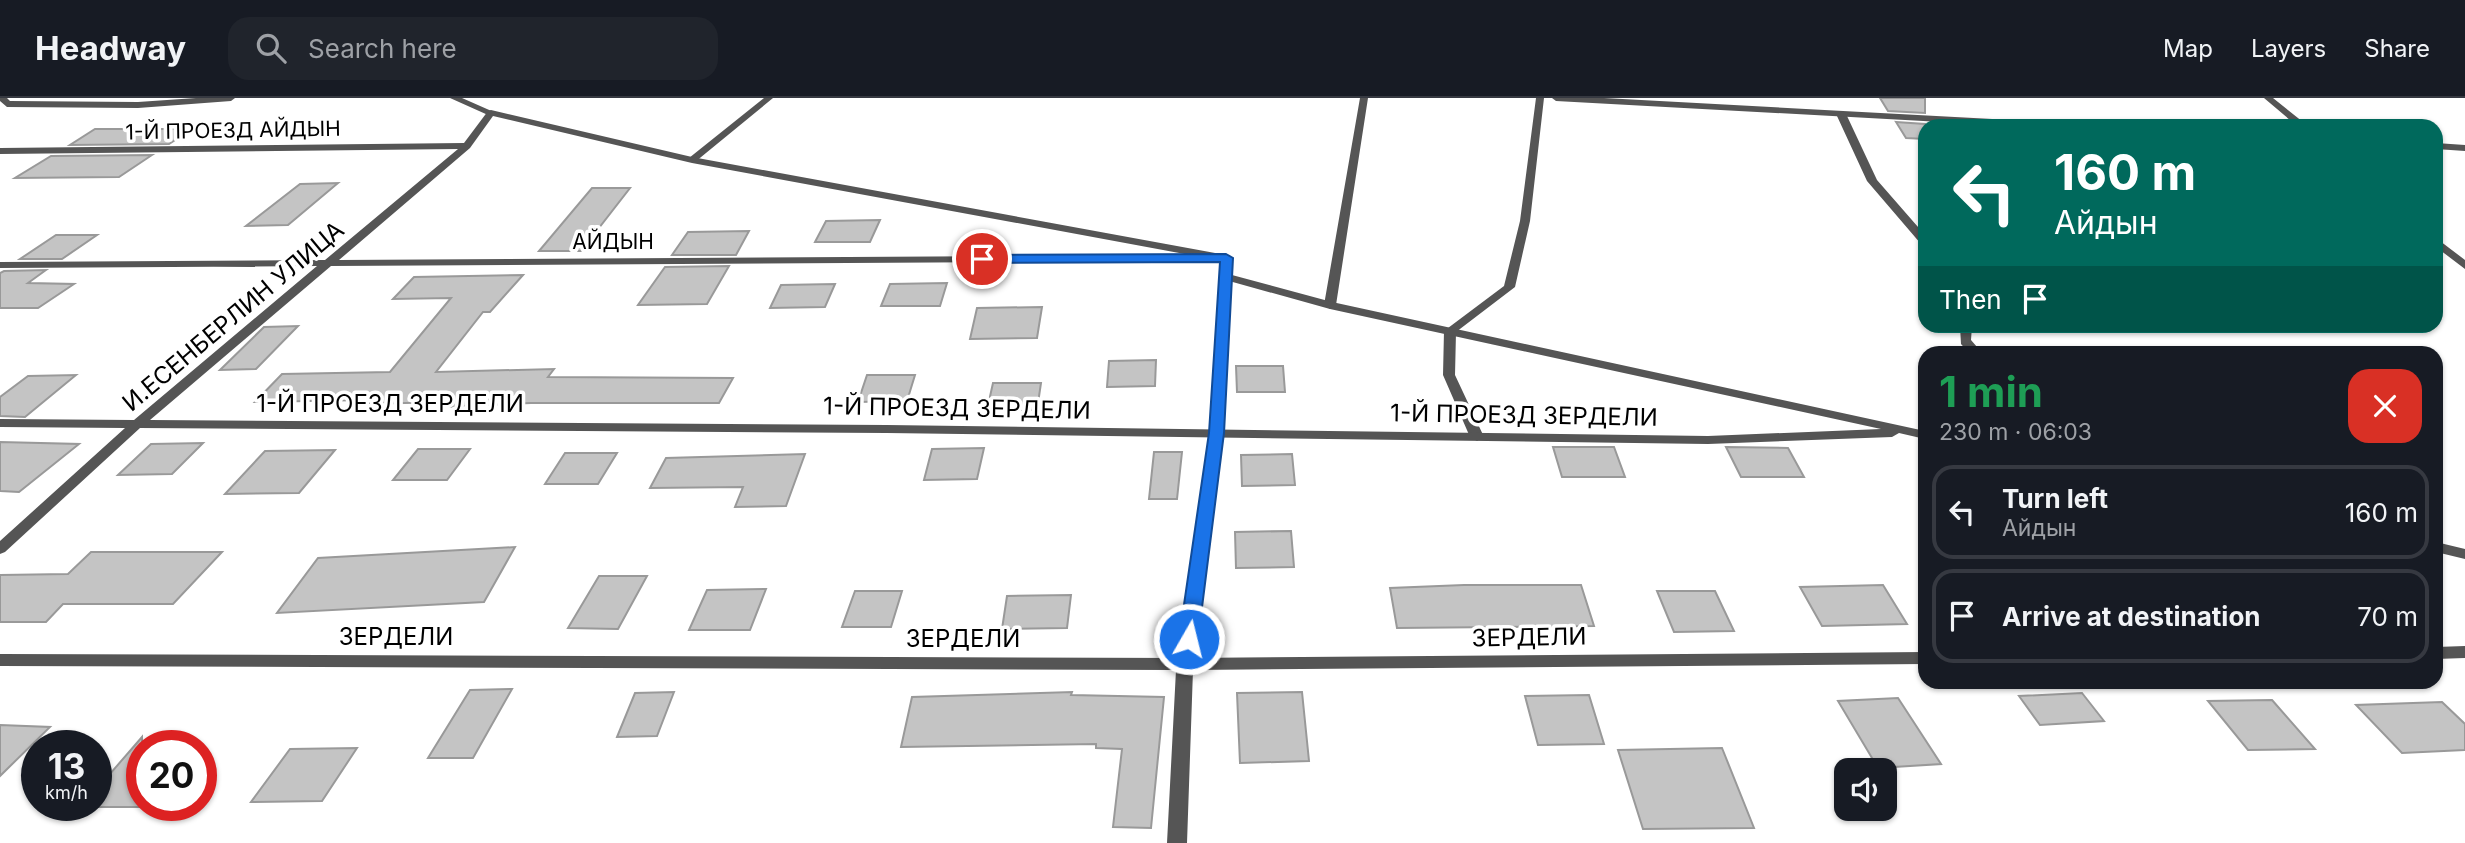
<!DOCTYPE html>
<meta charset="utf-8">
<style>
:root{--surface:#171b24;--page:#20242c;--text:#f1f3f6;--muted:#9ea1a6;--line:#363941}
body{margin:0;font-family:Inter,sans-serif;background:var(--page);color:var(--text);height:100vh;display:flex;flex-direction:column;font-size:26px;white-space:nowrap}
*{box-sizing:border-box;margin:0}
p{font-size:23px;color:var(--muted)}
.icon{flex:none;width:38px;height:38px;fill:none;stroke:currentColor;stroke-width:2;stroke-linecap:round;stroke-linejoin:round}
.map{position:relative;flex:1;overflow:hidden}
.panel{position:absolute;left:1918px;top:248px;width:525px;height:343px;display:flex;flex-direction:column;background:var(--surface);border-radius:21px;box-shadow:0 2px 5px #0004}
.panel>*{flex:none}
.banner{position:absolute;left:1918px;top:21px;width:525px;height:214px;border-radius:21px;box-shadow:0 2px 5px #0004;background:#00695c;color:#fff;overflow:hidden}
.controls{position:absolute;left:1834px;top:660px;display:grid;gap:14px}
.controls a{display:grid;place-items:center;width:63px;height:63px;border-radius:14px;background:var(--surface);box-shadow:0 2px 5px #0004;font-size:35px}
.speed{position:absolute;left:21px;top:632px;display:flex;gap:14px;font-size:35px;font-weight:700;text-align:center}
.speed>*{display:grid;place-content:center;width:91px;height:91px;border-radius:50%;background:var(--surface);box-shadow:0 2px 5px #0004;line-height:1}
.speed small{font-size:18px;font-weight:400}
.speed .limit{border:10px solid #d22;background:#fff;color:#111}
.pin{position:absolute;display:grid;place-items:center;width:60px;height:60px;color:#fff;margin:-30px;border:4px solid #fff;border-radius:50%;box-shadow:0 2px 7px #0007}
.me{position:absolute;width:77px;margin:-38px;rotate:8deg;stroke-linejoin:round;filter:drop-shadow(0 0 5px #0008)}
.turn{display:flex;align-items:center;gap:24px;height:147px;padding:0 21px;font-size:32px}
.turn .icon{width:91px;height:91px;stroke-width:2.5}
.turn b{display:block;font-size:49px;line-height:60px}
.then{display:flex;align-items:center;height:66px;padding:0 21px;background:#0003;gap:14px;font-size:26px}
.round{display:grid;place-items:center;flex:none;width:74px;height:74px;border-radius:21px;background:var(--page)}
.head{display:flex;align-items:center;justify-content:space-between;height:119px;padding:0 21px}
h1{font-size:42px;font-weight:700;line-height:52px;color:#1e9e55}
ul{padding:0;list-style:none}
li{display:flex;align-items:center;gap:21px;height:94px;margin:0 14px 10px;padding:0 7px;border:4px solid var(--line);border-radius:21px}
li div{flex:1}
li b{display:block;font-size:26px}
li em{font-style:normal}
header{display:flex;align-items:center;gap:42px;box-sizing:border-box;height:98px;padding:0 35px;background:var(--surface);border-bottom:2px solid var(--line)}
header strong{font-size:33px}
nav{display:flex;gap:38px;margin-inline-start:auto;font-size:24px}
.search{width:490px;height:63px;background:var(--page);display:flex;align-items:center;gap:18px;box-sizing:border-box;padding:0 24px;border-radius:21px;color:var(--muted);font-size:26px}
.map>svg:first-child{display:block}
.building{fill:#c4c4c4;stroke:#999;stroke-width:2}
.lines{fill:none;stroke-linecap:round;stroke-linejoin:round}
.lane{fill:#555;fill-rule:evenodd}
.street{fill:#555;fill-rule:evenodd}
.route{fill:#1a73e8;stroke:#114b97;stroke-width:2}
.labels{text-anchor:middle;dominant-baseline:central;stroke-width:7;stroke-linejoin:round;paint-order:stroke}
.far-street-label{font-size:21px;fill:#000;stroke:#fff}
.street-label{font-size:24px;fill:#000;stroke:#fff}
</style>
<header>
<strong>Headway</strong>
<div class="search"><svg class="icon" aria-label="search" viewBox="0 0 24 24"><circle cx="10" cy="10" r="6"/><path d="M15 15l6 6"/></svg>Search here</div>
<nav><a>Map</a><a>Layers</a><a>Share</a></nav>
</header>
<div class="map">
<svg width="2465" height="745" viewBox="0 0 2465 745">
<rect width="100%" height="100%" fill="#fff"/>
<path class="building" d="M 1880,0 L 1925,0 L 1925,15 L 1888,13 Z
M 1896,24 L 1925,26 L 1925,41 L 1906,40 Z
M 95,31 L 192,31 L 169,46 L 70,47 Z
M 152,57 L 119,79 L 15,80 L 51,58 Z
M 338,85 L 288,127 L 246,128 L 300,86 Z
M 592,90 L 630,90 L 581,153 L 539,153 Z
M 880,122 L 870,144 L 815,144 L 826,123 Z
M 749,133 L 736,157 L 672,157 L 688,134 Z
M 56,137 L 97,137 L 62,161 L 20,161 Z
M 729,168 L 707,206 L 638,207 L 665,169 Z
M 46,172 L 28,185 L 74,186 L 38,210 L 0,210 L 0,175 L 4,173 Z
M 523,177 L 490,214 L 483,214 L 436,274 L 554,271 L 548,279 L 733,280 L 719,305 L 531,305 L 446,309 L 450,304 L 362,306 L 366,302 L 255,304 L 282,276 L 390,274 L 451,200 L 393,201 L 414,179 Z
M 947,185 L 940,208 L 881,208 L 890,186 Z
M 835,186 L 825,209 L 770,210 L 781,187 Z
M 1042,209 L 1037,240 L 970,241 L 977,210 Z
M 298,228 L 256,271 L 220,272 L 264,229 Z
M 1156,262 L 1155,288 L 1107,289 L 1109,263 Z
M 1236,268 L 1283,268 L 1285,294 L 1237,294 Z
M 76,277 L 25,319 L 0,318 L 0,299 L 28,278 Z
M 867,277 L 915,277 L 907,303 L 858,304 Z
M 993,285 L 1041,285 L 1037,312 L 987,312 Z
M 0,344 L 79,346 L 19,394 L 0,393 Z
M 203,345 L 172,376 L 118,377 L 151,346 Z
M 1553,349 L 1614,349 L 1625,379 L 1562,379 Z
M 1726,349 L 1788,350 L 1804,379 L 1741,379 Z
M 984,350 L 977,381 L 924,382 L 932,351 Z
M 418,351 L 470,351 L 447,382 L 393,382 Z
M 335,352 L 299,395 L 225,396 L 265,353 Z
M 1154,354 L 1182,354 L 1177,401 L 1149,401 Z
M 565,355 L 617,355 L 598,386 L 545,386 Z
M 805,356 L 786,408 L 735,409 L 743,389 L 650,390 L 666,360 Z
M 1292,356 L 1295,387 L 1242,388 L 1241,357 Z
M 1291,433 L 1294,469 L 1236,470 L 1235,434 Z
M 515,449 L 484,504 L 277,515 L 318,460 Z
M 91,454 L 222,454 L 173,506 L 63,506 L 46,524 L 0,524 L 0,477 L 68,476 Z
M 599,478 L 647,478 L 618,531 L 568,530 Z
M 1464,487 L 1581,487 L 1594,528 L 1397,530 L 1390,490 Z
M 1883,487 L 1907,526 L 1822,528 L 1800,489 Z
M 766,491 L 750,532 L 689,532 L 707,492 Z
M 855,493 L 902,493 L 891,529 L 842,529 Z
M 1657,493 L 1715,493 L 1734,533 L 1674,534 Z
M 1071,497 L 1067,530 L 1002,531 L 1007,498 Z
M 512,591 L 473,660 L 428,660 L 470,592 Z
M 674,594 L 657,638 L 617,639 L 635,595 Z
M 1072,594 L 1071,597 L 1164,599 L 1151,730 L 1113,729 L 1122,651 L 1096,650 L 1096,646 L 901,649 L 912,599 Z
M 1302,594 L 1309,663 L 1240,665 L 1237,595 Z
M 2082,595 L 2104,623 L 2040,627 L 2019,598 Z
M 1589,597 L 1604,646 L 1538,647 L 1525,598 Z
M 1898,600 L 1941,666 L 1878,670 L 1838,603 Z
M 2272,602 L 2315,651 L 2248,652 L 2208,603 Z
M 2442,604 L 2465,626 L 2465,652 L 2402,655 L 2356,607 Z
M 0,627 L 50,629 L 0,678 Z
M 142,639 L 142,709 L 96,709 L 96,692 Z
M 357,650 L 322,703 L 251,704 L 290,651 Z
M 1722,650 L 1754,730 L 1643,731 L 1618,652 Z"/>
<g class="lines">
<path class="lane" d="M 0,0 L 7,0 L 10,3 L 138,4 L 196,0 L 235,0 L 231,3 L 138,10 L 7,9 L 0,3 Z
M 450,0 L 462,0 L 496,15 L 488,17 Z
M 764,0 L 773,0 L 695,64 L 689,64 L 689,60 Z
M 1360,0 L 1368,0 L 1336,207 L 1330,211 L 1324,207 Z
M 1536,0 L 1544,0 L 1530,123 L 1515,189 L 1456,234 L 1455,277 L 1484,339 L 1477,343 L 1470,339 L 1443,277 L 1444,233 L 1504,188 L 1520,123 Z
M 2264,0 L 2273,0 L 2308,28 L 2297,28 Z
M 1842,15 L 1847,18 L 1877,82 L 1925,137 L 1925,147 L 1921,146 L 1867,83 L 1837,18 Z
M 2436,140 L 2465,162 L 2465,171 L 2436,149 Z
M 1226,176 L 1232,179 L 1224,335 L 1193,566 L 1191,570 L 1185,572 L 1179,570 L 1177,566 L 1210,335 L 1220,179 Z
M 1960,228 L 1972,228 L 1971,242 L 1983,256 L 1970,256 L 1961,246 Z"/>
<path class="street" d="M 1552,0 L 1604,0 L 2064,25 L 2069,28 L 2014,28 L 1556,3 Z
M 491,12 L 692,59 L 1226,157 L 1232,160 L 1232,177 L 1332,204 L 1925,333 L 1925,341 L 1899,335 L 1892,339 L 1708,346 L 887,335 L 140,330 L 5,454 L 0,456 L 0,443 L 125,330 L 0,329 L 0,321 L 134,322 L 317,168 L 0,170 L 0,164 L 325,162 L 458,51 L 0,56 L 0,50 L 464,45 L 488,13 ZM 493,18 L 692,65 L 1190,157 L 339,162 L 470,50 ZM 1196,158 L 1220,162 L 1222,181 L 1330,211 L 1881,331 L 1708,338 L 887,327 L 150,322 L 331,168 L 1192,163 L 1196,162 Z
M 2436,45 L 2465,47 L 2465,53 L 2436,51 Z
M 2436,444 L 2465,451 L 2465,461 L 2436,454 Z
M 2465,548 L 2465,560 L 2436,561 L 2436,549 Z
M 1925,554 L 1925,566 L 1193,572 L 1187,745 L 1167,745 L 1176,572 L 0,568 L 0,556 L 1185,560 Z"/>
</g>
<path class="route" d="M 1226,156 L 1233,160 L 1224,335 L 1198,541 L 1195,545 L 1182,545 L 1179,541 L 1209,335 L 1220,164 L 982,165 L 975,161 L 982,157 Z"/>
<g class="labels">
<g class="far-street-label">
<text transform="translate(233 32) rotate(-1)">1-Й ПРОЕЗД АЙДЫН</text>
<text x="613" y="143">АЙДЫН</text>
</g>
<g class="street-label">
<text transform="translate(233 218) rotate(-40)">И.ЕСЕНБЕРЛИН УЛИЦА</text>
<text x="390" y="305">1-Й ПРОЕЗД ЗЕРДЕЛИ</text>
<text transform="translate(957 310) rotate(1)">1-Й ПРОЕЗД ЗЕРДЕЛИ</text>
<text transform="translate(1524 317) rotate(1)">1-Й ПРОЕЗД ЗЕРДЕЛИ</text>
<text x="396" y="538">ЗЕРДЕЛИ</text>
<text transform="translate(1529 539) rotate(-1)">ЗЕРДЕЛИ</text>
<text x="963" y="540">ЗЕРДЕЛИ</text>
</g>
</g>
</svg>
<div class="controls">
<a><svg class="icon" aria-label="sound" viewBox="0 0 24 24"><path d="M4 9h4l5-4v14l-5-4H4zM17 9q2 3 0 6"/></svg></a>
</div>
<div class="speed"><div>13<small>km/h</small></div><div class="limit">20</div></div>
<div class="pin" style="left:982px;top:161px;background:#d93025"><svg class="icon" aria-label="arrive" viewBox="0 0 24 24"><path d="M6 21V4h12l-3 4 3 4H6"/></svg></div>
<svg class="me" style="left:1189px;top:541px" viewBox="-20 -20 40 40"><circle r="17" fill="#1a73e8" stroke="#fff" stroke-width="3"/><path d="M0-11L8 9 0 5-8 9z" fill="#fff"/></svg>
<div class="banner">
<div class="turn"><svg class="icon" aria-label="left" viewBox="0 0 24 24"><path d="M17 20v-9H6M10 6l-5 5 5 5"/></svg><div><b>160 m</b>Айдын</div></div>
<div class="then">Then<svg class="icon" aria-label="arrive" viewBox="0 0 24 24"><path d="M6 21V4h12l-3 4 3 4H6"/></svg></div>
</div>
<section class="panel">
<div class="head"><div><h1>1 min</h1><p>230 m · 06:03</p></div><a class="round" style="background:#d93025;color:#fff"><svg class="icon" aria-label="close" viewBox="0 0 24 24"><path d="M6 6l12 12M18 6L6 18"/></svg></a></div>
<ul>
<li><svg class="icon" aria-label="left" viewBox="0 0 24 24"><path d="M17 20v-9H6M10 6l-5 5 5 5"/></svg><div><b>Turn left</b><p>Айдын</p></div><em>160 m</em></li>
<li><svg class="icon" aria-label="arrive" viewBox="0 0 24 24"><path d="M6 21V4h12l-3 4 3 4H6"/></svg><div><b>Arrive at destination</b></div><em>70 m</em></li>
</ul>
</section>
</div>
